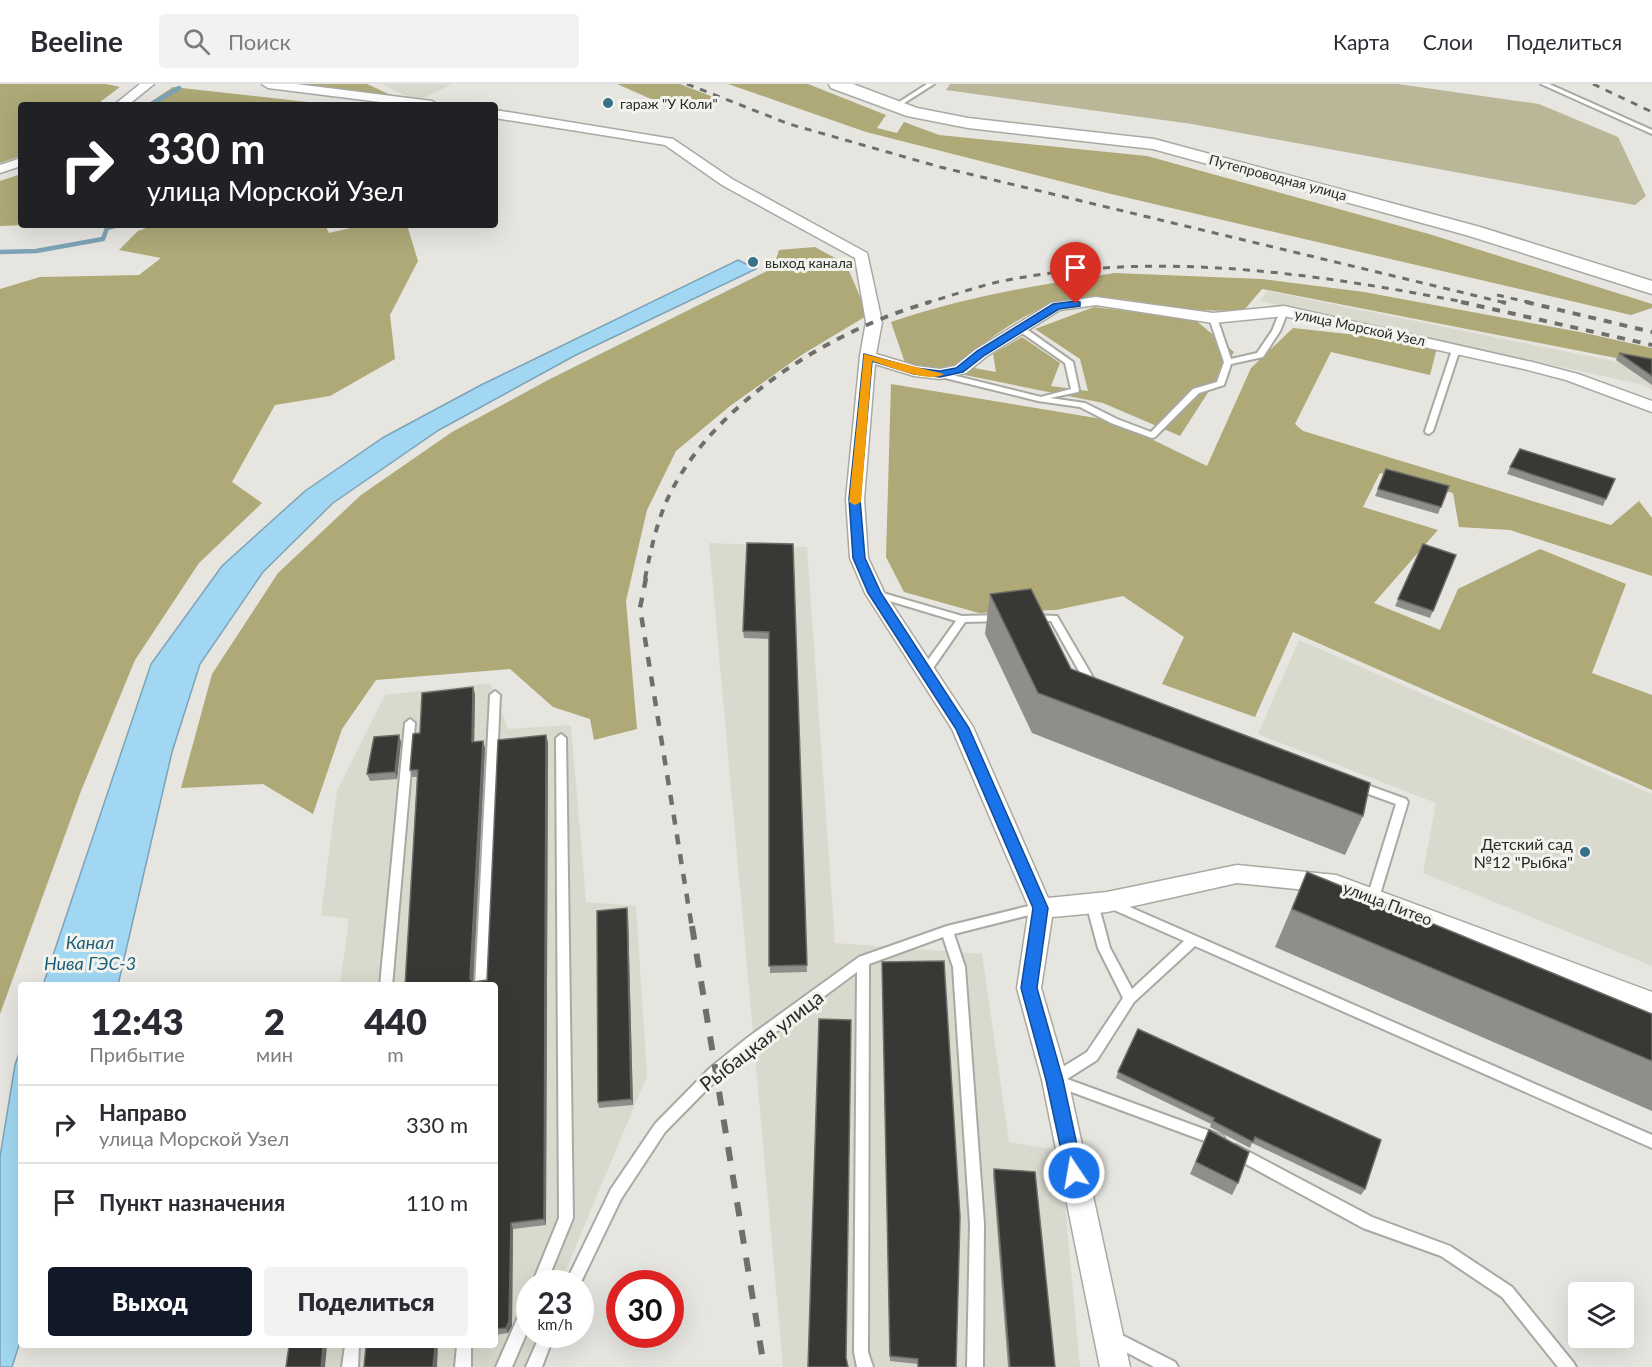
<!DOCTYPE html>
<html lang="ru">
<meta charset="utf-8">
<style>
:root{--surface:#fff;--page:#f2f2f3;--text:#2b2b33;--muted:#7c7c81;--line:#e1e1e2;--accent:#111827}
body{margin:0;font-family:Lato,sans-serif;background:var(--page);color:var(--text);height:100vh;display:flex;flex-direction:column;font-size:22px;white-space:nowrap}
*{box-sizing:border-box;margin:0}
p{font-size:20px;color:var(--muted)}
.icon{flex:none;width:33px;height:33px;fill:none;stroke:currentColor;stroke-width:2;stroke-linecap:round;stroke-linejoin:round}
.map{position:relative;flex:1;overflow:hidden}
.panel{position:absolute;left:18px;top:898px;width:480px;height:366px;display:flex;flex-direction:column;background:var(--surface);border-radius:6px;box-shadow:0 6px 24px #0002}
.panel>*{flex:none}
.top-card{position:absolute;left:18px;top:18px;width:480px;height:126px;border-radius:6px;box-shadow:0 6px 24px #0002;background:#202124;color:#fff;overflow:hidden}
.buttons{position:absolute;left:1568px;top:1198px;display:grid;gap:12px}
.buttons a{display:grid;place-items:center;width:66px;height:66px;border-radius:6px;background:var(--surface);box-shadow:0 6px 24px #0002;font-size:30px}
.speed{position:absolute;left:516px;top:1186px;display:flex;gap:12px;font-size:30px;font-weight:700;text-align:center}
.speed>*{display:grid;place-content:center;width:78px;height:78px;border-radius:50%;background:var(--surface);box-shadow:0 6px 24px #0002;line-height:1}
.speed small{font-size:15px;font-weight:400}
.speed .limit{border:9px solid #d22;background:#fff;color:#111}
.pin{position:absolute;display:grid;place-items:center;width:51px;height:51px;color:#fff;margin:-62px -26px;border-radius:50% 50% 50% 0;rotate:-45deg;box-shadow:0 0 6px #0007}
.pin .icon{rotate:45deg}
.me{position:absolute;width:66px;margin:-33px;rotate:348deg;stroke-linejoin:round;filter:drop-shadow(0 0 4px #0008)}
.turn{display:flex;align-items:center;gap:21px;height:126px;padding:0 30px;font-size:27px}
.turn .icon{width:78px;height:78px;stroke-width:2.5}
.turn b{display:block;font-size:42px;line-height:51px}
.eta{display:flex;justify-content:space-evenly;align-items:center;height:102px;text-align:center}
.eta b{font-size:36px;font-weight:800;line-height:42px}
.action{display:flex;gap:12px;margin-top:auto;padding:12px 30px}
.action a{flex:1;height:69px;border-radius:6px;background:var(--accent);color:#fff;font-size:24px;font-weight:800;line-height:69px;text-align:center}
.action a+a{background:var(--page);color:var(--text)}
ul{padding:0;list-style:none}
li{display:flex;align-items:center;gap:18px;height:78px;padding:0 30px;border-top:2px solid var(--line)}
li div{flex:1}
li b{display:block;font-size:22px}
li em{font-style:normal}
header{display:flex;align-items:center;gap:36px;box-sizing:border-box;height:84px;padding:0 30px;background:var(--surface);border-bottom:2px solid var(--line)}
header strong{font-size:28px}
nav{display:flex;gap:33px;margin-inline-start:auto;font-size:21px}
.search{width:420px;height:54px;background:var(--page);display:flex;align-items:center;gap:15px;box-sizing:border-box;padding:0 21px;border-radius:6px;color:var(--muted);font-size:22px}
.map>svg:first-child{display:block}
.built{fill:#dad9ce}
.green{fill:#bab798}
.forest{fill:#aea977}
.water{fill:#a1d7f3;stroke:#7da3b6;stroke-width:1.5}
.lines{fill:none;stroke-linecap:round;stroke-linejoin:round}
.stream{stroke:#7da3b6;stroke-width:4.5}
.lane-casing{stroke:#a9a9a4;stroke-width:4}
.street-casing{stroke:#a9a9a4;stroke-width:3}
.secondary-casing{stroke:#a9a9a4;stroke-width:3}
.lane{fill:#fff;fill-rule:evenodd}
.street{fill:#fff;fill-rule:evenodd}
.secondary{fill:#fff;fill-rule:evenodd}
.rail-far3{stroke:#6e6e6b;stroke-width:3;stroke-dasharray:7 7;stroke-linecap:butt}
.rail-far2{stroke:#6e6e6b;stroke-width:4;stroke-dasharray:8 8;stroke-linecap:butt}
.rail-far1{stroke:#6e6e6b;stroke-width:4.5;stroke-dasharray:10 10;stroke-linecap:butt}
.rail{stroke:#6e6e6b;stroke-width:6;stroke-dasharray:14 14;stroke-linecap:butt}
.wall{fill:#8f8e8a}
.shaded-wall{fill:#6c6c68}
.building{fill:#383834;stroke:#6c6c68;stroke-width:1.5}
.route{fill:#1a73e8;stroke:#114b97;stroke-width:1.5}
.slow{fill:#f59e0b}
.poi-dot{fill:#38708a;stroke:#f3f3ee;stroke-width:2}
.labels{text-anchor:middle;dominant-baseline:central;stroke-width:6;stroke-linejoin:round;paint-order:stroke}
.far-poi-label{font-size:14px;fill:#2a2a28;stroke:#f3f3ee;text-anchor:start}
.far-street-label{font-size:14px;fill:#2a2a28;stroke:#f3f3ee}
.poi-label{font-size:16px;fill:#2a2a28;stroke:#f3f3ee;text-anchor:end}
.street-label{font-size:16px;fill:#2a2a28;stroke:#f3f3ee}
.water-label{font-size:18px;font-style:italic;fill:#1e607b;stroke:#f3f3ee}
.near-street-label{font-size:20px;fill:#2a2a28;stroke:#f3f3ee}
</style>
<header>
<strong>Beeline</strong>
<div class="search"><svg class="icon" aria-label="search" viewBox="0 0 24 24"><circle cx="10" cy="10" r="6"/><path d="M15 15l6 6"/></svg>Поиск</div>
<nav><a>Карта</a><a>Слои</a><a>Поделиться</a></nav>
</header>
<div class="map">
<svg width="1652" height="1283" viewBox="0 0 1652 1283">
<rect width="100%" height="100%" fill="#e6e5e0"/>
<path class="built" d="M 381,0 L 452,0 L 417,17 Z
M 1267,207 L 1652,285 L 1652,306 L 1644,301 L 1260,217 Z
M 709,459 L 807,463 L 835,859 L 982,870 L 1009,1058 L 1060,1067 L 1080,1283 L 783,1283 Z
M 1299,556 L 1652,710 L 1652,882 L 1423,789 L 1436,719 L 1258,650 Z
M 490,599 L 508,645 L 571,641 L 586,818 L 636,822 L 647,992 L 560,1200 L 530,1200 L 530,1251 L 538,1251 L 525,1283 L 289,1283 L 292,1262 L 495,1262 L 495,902 L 340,901 L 349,835 L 321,831 L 337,707 L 385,611 Z"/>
<path class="green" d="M 950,0 L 1398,0 L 1539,20 L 1618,53 L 1646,112 L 1635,121 L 1192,40 L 946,6 Z"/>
<path class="forest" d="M 0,0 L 106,0 L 120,3 L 96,21 L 21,21 L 21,72 L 0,79 Z
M 287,0 L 367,0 L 393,12 Z
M 617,0 L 680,0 L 721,16 L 690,27 L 688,19 L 658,18 Z
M 728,0 L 808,0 L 886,31 L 877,44 L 897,49 L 904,38 L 939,51 L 1147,72 L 1429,150 L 1652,220 L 1652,224 L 1631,231 L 1107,109 L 866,48 Z
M 173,3 L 335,21 L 146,21 Z
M 21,90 L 21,141 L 28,141 L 0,142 L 0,97 Z
M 154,141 L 325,141 L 329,149 L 363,141 L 407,141 L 418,177 L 390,231 L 395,275 L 330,312 L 275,321 L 232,398 L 262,419 L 199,479 L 135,576 L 81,707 L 0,930 L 0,205 L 40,193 L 139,191 L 161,174 L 119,166 L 138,147 Z
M 815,163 L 846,180 L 868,231 L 803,270 L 730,322 L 676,367 L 647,426 L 626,517 L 637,645 L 594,656 L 590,635 L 553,623 L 510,585 L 376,596 L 342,645 L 313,730 L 263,700 L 181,704 L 212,590 L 278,489 L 361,411 L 452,348 L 550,295 L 773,184 L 779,166 Z
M 1114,189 L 1262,195 L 1364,208 L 1580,248 L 1652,264 L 1652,281 L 1262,205 L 1245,225 C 1196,232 1149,216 1100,213 C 1046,210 996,248 958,281 L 996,288 L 993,270 L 1022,253 L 1060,279 L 1051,302 L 1088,307 L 1080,275 L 1035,245 L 1094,223 L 1194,235 L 1234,268 L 1180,352 L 1103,319 L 905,279 L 891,238 C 964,213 1038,201 1114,189 Z
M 1293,244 L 1438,260 L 1430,291 L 1331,268 L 1295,340 L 1303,347 L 1611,441 L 1639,417 L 1652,434 L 1652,492 L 1510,446 L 1459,443 L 1453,409 L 1380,389 L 1363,423 L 1438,446 L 1374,519 L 1440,546 L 1458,505 L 1540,465 L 1626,500 L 1592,589 L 1652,611 L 1652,706 L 1293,548 L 1255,633 L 1162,600 L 1184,553 L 1123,512 L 1056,526 L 979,529 L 904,508 L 886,473 L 891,300 L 1114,337 L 1207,382 L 1251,284 Z"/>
<path class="water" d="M 738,176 L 756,185 L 576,271 L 439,346 L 333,419 L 263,488 L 200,580 L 172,668 L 118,901 L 43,901 L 151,580 L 222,482 L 305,407 L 384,353 L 481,301 Z
M 21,964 L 21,1255 L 12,1283 L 0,1283 L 0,1073 L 15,981 Z"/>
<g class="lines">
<path class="stream" d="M 150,21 L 179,4
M 0,168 L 36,167 L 103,155 L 107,144 L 119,141"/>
<defs>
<path id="lane" d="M 927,0 L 934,0 L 898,23 L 893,22 Z
M 1541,0 L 1549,0 L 1652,46 L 1652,50 Z
M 1281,225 L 1288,227 L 1280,247 L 1263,273 L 1231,280 L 1224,301 L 1199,309 L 1155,353 L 1152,354 L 1111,339 L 1080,323 L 1038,317 L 937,292 L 936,290 L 940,288 L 1041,313 L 1071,305 L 1065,279 L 1015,244 L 1022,242 L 1073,278 L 1079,306 L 1078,308 L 1050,314 L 1085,319 L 1117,335 L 1151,348 L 1193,305 L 1217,298 L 1224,278 L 1209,234 L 1210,232 L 1217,234 L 1231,275 L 1257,269 L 1272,247 Z
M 1453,263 L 1459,263 L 1460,265 L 1433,347 L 1429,350 L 1426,349 L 1425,347 Z
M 876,507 L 962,532 L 1001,531 L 1006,534 L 1001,537 L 965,538 L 929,590 L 925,591 L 920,587 L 956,537 L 873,512 L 871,510 L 873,508 Z
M 1031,531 L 1057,532 L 1098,602 L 1097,605 L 1089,605 L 1051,537 L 1028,536 L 1026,534 Z
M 495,607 L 500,611 L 487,902 L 475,902 L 490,611 Z
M 410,635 L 415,639 L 392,902 L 380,902 L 405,639 Z
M 561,650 L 566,654 L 573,1134 L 546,1200 L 532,1200 L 559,1134 L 556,654 Z
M 1356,697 L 1406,715 L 1408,718 L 1379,814 L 1377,817 L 1373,819 L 1369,817 L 1367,814 L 1396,720 L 1352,704 L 1351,701 L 1352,698 Z
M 1092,814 L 1096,816 L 1098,819 L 1110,864 L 1132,905 L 1184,857 L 1105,822 L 1103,819 L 1105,816 L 1109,814 L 1652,1051 L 1652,1064 L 1195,862 L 1134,918 L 1097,976 L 1067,995 L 1223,1052 L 1225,1056 L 1223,1060 L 1218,1062 L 1050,1000 L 1048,996 L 1050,991 L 1087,968 L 1123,914 L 1098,864 L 1086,819 L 1088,816 Z
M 1041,819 L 1045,821 L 1047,824 L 1045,827 L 954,850 L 965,883 L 984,1140 L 983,1283 L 967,1283 L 970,1140 L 953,883 L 943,853 L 869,880 L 868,1268 L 873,1283 L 857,1283 L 854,1268 L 857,888 L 757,962 L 720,992 L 665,1048 L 621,1115 L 580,1200 L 565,1200 L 611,1105 L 655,1040 L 710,984 L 747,954 L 859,873 L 947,842 Z
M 1236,1061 L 1372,1133 L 1450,1162 L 1512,1203 L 1573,1278 L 1576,1283 L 1558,1283 L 1502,1213 L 1441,1172 L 1363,1144 L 1231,1072 L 1229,1067 L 1231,1062 Z
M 530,1215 L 530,1241 L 512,1283 L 496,1283 L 525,1217 Z
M 1114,1247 L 1175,1278 L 1178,1283 L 1154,1283 L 1109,1259 L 1107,1254 L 1109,1249 Z
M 540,1251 L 554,1251 L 542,1283 L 526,1283 Z
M 345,1262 L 359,1262 L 358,1283 L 342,1283 Z
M 457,1262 L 471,1262 L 471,1283 L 455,1283 Z"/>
<path id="street" d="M 140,0 L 154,0 L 128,21 L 114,21 Z
M 262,0 L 296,0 L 432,17 L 438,21 L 404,21 L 268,4 Z
M 495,26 L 673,55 L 732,95 L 867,169 L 882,238 L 876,270 L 916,282 L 940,285 L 955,282 L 975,266 L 1051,219 L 1096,213 L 1213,229 L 1284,222 L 1532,278 L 1578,290 L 1652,317 L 1652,328 L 1566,296 L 1524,285 L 1284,232 L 1213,239 L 1096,221 L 1060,226 L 987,272 L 966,289 L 940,295 L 914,292 L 875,280 L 864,415 L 868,474 L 884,508 L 973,643 L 1048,814 L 1107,808 L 1237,781 L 1336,791 L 1652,908 L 1652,930 L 1335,809 L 1237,799 L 1107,828 L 1052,833 L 1041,904 L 1068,996 L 1130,1283 L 1100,1283 L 1042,996 L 1017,904 L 1029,824 L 952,645 L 865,509 L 850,474 L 846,415 L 860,272 L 866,238 L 855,174 L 722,101 L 665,61 L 495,34 Z
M 21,74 L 21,82 L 0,89 L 0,81 Z"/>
<path id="secondary" d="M 829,0 L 853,0 L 917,24 L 968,34 L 1154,55 L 1480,143 L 1652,197 L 1652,210 L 1466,151 L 1153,65 L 968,44 L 907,32 L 831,4 Z"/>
</defs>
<use href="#lane" class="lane-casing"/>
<use href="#street" class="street-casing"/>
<use href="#secondary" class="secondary-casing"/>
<use href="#lane" class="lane"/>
<use href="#street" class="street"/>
<use href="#secondary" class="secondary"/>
<path class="rail-far3" d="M 687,0 L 789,40 L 940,83 L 1506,219
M 1593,0 L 1652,28
M 1497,211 L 1532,219
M 925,219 C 952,212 980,201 1008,196 C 1163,166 1317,190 1469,219"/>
<path class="rail-far2" d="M 1461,218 L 1652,261
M 1502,218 L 1506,219
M 1526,218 L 1652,248
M 645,495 C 650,469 656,441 667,416 C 711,320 831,246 930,218"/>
<path class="rail-far1" d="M 646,494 L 640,524 L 692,844"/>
<path class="rail" d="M 692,842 L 764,1283"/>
</g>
<path class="wall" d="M 1619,269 L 1652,275 L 1652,301 L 1616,276 Z
M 1510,383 L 1606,415 L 1603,422 L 1507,390 Z
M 1449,402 L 1438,430 L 1375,412 L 1378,405 Z
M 793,460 L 807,888 L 770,889 L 769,555 L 744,554 L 743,547 Z
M 1423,460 L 1456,471 L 1430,534 L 1395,522 Z
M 990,510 L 1071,585 L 1363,732 L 1345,771 L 1032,649 L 985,550 Z
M 475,610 L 474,658 L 483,657 L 485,664 L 473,898 L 487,896 L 548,658 L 546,1141 L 513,1145 L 512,1242 L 508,1249 L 495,1251 L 495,902 L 405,902 L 417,693 L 412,693 L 410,686 L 420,649 Z
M 401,658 L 397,695 L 370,697 L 367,690 Z
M 1307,788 L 1652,930 L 1652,1027 L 1275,863 Z
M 628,831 L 633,1021 L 599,1024 L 598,1018 Z
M 882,878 L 956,1283 L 918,1283 L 918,1280 L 890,1277 Z
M 1118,988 L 1365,1105 L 1361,1111 L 1252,1059 L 1250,1064 L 1210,1043 L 1211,1040 L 1116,994 Z
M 1209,1046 L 1238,1099 L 1232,1111 L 1190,1090 Z
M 994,1085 L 1055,1283 L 1008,1283 L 993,1091 Z"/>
<path class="shaded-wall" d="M 473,603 L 475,610 L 474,665 L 472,658 Z
M 399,651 L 401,658 L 397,695 L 395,688 Z
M 546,651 L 548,658 L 546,1141 L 544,1135 Z
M 483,657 L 485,664 L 473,902 L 470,895 Z
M 627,824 L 628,831 L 633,1021 L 631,1015 Z
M 511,1139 L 513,1145 L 512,1242 L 508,1249 L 506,1244 Z
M 323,1262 L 327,1262 L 325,1283 L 321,1283 Z
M 435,1262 L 438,1262 L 437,1283 L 433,1283 Z"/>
<path class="building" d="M 1619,269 L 1652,275 L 1652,292 Z
M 1520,365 L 1615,395 L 1606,415 L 1510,383 Z
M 1386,385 L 1449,402 L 1441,423 L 1378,405 Z
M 747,459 L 793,460 L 807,881 L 769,882 L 769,548 L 743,547 Z
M 1423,460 L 1456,471 L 1433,527 L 1398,515 Z
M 1031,505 L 1071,585 L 1370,699 L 1363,732 L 1038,609 L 990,510 Z
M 473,603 L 472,658 L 483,657 L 470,895 L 473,898 L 487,896 L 498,656 L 546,651 L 544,1135 L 511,1139 L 509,1237 L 506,1244 L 495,1245 L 495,902 L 405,902 L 418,686 L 410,686 L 413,650 L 420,649 L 422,609 Z
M 399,651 L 395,688 L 367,690 L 374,653 Z
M 1307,788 L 1652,930 L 1652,977 L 1292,825 Z
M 627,824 L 631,1015 L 598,1018 L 597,827 Z
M 944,877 L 960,1133 L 956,1283 L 918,1283 L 918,1275 L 890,1272 L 882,878 Z
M 819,935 L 851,936 L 846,1274 L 848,1283 L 808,1283 Z
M 1138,945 L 1381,1056 L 1365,1105 L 1255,1053 L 1253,1058 L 1213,1037 L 1214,1034 L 1118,988 Z
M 1209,1046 L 1249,1068 L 1238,1099 L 1196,1078 Z
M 994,1085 L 1035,1088 L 1055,1283 L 1010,1283 Z
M 289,1262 L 323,1262 L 321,1283 L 286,1283 Z
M 366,1262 L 435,1262 L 433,1283 L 364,1283 Z"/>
<path class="route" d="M 1076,217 L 1080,218 L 1080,222 L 1059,225 L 985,271 L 963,288 L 940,293 L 914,290 L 872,277 L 860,415 L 865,474 L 881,509 L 969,644 L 1048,824 L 1037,904 L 1063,996 L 1083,1089 L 1081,1095 L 1074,1097 L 1068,1095 L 1066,1089 L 1046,996 L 1021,904 L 1033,824 L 956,645 L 868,509 L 853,474 L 849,415 L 864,270 L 915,284 L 940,287 L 956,284 L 977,267 L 1053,220 Z"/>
<path class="slow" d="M 864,270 L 944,290 C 931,300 888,282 872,277 L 861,418 L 855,421 L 849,418 Z"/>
<g class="poi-dot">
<circle cx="608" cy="19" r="6"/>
<circle cx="753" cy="178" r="6"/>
<circle cx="1585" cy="768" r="6"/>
</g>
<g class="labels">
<g class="far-poi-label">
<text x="620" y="19">гараж "У Коли"</text>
<text x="765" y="178">выход канала</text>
</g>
<g class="far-street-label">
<text transform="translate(1278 93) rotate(15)">Путепроводная улица</text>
<text transform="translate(1360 243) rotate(12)">улица Морской Узел</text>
</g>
<g class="poi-label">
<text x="1573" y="759">Детский сад<tspan x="1573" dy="18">№12 "Рыбка"</tspan></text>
</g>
<g class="street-label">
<text transform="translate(1388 819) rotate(21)">улица Питео</text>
</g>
<g class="water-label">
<text x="90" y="858">Канал<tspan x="90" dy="21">Нива ГЭС-3</tspan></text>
</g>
<g class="near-street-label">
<text transform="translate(761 956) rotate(-38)">Рыбацкая улица</text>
</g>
</g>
</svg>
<div class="buttons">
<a><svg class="icon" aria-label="layers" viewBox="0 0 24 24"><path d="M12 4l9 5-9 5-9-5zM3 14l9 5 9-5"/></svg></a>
</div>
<div class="speed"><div>23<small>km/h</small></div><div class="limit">30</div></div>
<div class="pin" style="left:1076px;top:220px;background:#d93025"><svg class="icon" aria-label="arrive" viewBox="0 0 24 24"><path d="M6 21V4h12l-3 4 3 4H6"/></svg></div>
<svg class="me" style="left:1074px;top:1089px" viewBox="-20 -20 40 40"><circle r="17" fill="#1a73e8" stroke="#fff" stroke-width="3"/><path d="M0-11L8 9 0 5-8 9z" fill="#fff"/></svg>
<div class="top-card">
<div class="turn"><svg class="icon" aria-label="right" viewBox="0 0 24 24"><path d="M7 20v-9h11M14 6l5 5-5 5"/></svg><div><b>330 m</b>улица Морской Узел</div></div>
</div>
<section class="panel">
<div class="eta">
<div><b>12:43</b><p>Прибытие</p></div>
<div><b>2</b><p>мин</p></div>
<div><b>440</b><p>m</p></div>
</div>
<ul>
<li><svg class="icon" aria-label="right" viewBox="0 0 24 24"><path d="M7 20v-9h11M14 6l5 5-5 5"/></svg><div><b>Направо</b><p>улица Морской Узел</p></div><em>330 m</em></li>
<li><svg class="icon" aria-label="arrive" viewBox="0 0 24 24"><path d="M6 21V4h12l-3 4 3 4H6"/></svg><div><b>Пункт назначения</b></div><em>110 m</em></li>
</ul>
<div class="action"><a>Выход</a><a>Поделиться</a></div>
</section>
</div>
